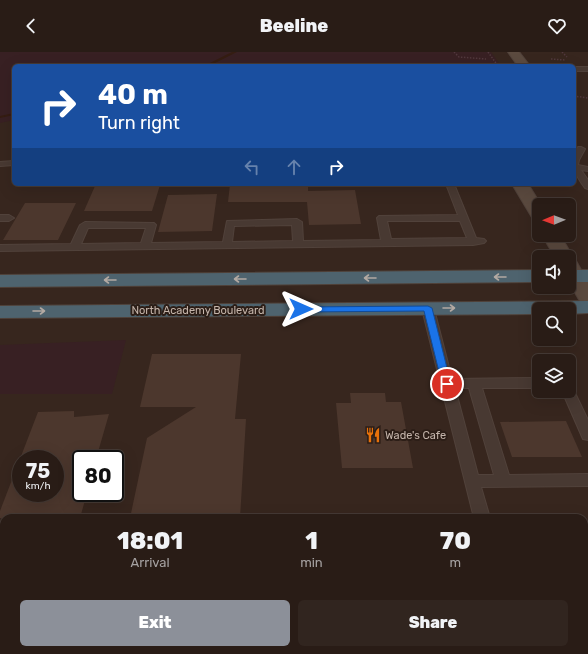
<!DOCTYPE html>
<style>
:root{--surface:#291c16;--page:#31251f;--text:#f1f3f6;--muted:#a5a1a1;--line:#453a35;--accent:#8c9099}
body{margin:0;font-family:Rubik,sans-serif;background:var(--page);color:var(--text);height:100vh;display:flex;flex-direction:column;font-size:15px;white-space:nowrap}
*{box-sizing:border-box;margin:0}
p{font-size:13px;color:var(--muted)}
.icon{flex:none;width:22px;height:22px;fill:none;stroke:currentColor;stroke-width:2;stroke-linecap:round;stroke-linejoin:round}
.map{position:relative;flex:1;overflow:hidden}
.side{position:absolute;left:0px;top:462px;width:588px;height:140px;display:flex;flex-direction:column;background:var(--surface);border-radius:12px 12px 0 0;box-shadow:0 4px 16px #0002,0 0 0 1px var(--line)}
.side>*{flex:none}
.guide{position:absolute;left:12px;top:12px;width:564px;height:122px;border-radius:6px;box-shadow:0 4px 16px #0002,0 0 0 1px var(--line);background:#1a4fa0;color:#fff;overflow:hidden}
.needle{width:26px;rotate:269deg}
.fabs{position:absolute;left:532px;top:146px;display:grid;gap:8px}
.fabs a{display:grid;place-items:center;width:44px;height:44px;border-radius:6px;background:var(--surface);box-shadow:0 4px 16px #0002,0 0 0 1px var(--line);font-size:20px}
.speed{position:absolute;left:12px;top:398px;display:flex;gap:8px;font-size:20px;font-weight:700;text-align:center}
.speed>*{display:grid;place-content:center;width:52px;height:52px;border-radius:50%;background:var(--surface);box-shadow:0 4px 16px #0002,0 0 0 1px var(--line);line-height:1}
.speed small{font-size:10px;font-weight:400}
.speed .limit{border:2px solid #111;border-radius:6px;background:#fff;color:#111}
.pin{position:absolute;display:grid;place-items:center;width:34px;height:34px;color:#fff;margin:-17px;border:2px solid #fff;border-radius:50%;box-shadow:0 1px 4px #0007}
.me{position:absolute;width:44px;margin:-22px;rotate:90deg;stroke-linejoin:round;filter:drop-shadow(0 0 3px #0008)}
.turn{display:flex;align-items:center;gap:14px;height:84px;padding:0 20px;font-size:18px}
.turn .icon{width:52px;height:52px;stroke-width:2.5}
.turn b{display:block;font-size:28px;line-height:34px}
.lanes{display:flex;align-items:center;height:38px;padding:0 20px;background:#0003;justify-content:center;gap:20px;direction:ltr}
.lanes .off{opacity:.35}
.eta{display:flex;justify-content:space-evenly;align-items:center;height:68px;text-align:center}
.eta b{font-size:24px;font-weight:800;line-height:28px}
.cta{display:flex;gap:8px;margin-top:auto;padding:8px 20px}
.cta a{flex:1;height:46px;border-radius:6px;background:var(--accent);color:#fff;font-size:16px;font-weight:800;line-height:46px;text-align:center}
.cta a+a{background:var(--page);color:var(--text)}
header{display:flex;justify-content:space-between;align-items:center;height:52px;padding:0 20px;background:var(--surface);font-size:18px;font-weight:800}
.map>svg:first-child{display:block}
.green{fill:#382023}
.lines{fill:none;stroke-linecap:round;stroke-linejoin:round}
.stream{fill:#351d12;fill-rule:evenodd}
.building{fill:#4c372d;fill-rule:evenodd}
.lane-casing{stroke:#51423b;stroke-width:2}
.secondary-casing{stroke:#51423b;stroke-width:2}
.highway-casing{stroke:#4f4139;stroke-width:2}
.path{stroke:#51383d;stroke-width:1.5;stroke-dasharray:1.5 1.5;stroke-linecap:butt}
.lane{fill:#483932;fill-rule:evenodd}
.secondary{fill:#5b4a3f;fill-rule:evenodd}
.highway{fill:#4e636e;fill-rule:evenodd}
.oneway{stroke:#b3a9a2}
.route{fill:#1a73e8;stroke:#114b97}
.labels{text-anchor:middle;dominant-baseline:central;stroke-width:4;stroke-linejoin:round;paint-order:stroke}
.street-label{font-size:11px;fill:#c5b5ab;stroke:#2c1e17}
.poi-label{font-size:11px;fill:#c5b5ab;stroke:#2c1e17;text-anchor:start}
</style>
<header><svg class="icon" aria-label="back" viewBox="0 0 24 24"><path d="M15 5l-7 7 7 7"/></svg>Beeline<svg class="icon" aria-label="heart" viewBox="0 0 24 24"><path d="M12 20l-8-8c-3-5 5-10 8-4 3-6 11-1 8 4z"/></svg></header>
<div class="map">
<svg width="588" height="602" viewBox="0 0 588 602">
<rect width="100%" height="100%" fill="#37261e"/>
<path class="green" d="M 0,0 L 491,0 L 501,14 L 14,14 L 14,68 L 0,71 Z
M 126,288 L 112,342 L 0,342 L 0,293 Z"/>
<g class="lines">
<path class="stream" d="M 232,0 L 237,0 L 209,14 L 204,14 Z
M 14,61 L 14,63 L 0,66 L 0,64 Z"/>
</g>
<path class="building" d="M 230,132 L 308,132 L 308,139 L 355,138 L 361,172 L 309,173 L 307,150 L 228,150 Z
M 160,133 L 152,159 L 84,159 L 95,134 Z
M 217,142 L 212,179 L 158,180 L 168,143 Z
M 25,151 L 76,151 L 58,188 L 3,188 Z
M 152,302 L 241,302 L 235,367 L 246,367 L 240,466 L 130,466 L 147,386 L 196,355 L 140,355 Z
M 350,341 L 385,341 L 386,350 L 401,350 L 413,416 L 342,416 L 336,351 L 351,351 Z
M 74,359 L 74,365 L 109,362 L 96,407 L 81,407 L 81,441 L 87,441 L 80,466 L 0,466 L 0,459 L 38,360 ZM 21,407 L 55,407 L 55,441 L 21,441 Z
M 566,369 L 582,405 L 512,405 L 500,370 Z"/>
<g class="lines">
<defs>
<path id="lane" d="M 574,15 L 588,15 L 588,19 L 574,19 Z
M 578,95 L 581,95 L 585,97 L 579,108 L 578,113 L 588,115 L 588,119 L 581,118 L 588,128 L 588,137 L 585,136 C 575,122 568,112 578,95 Z
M 14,109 L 14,113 L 0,114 L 0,110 Z
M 446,132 L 454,132 L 476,186 L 484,187 L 486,189 L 484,191 L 473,193 L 0,199 L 0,193 L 71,192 L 80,173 L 85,170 L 154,171 L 156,173 L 151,191 L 223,190 L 227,169 L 297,167 L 302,170 L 303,189 L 381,188 L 377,166 L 379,164 L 458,163 ZM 387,169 L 460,169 L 467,186 L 391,187 ZM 292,173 L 293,189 L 232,190 L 234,174 ZM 88,176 L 146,176 L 141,191 L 81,192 Z
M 0,163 L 9,163 L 14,166 L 9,169 L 0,169 Z
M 428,254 L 432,255 L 434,257 L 452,327 L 539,326 L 539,336 L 482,336 L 509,423 L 588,422 L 588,434 L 481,435 L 490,466 L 474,466 L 422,257 L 424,255 ZM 455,336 L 469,336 L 494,423 L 478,423 Z
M 569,335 L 573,336 L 574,339 L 588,368 L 588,388 L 583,387 L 562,339 L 569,339 Z
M 509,598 L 527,598 L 528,602 L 510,602 Z"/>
<path id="secondary" d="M 508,0 L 519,0 L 530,14 L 518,14 Z
M 512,132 L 528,132 L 541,153 L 539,153 L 539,168 L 533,167 Z
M 542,183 L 560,183 L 573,205 L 571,208 L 576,209 L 588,230 L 588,253 L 581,251 L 569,230 L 569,205 L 555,205 Z"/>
<path id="highway" d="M 539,218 L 539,230 L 0,235 L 0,223 Z
M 569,218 L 588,218 L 588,230 L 569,230 Z
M 588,249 L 588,261 L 569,262 L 569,257 L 539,257 L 539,262 L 0,266 L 0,254 Z"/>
</defs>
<use href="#lane" class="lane-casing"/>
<use href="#secondary" class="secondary-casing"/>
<use href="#highway" class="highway-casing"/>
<path class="path" d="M 454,0 L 459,5 L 486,7
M 488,0 L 498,14
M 562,0 L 567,5
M 551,7 L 565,8
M 574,44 L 588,46"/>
<use href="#lane" class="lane"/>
<use href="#secondary" class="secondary"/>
<use href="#highway" class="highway"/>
</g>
<defs><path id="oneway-shaft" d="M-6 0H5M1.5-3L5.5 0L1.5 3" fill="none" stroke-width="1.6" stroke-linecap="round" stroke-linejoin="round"/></defs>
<g class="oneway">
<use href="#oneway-shaft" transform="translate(500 225) rotate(180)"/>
<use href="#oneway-shaft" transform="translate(370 226) rotate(180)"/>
<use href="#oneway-shaft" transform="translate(240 227) rotate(180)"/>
<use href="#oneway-shaft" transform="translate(110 228) rotate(180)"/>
<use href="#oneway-shaft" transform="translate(449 256)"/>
<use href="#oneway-shaft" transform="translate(39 259)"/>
</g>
<path class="route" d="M 428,254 L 432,256 L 451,332 L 447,335 L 442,332 L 424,259 L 301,260 L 297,257 L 301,255 Z"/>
<defs>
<symbol id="restaurant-bare" viewBox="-9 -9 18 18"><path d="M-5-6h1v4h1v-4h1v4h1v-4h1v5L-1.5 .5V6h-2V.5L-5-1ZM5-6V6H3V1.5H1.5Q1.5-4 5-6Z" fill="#e8710a" stroke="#2c1e17" stroke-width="2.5" paint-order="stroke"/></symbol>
</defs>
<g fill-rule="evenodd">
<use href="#restaurant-bare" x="362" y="372" width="22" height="22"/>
</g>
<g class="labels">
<g class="street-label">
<text x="198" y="258">North Academy Boulevard</text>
</g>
<g class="poi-label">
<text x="385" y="383">Wade's Cafe</text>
</g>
</g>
</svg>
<div class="fabs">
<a><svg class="needle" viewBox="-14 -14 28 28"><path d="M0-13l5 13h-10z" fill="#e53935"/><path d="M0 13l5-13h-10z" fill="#a5a1a1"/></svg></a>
<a><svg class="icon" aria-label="sound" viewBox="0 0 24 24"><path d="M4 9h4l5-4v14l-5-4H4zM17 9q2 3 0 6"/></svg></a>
<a><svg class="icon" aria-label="search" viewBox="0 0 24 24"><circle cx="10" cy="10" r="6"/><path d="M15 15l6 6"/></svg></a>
<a><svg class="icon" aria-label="layers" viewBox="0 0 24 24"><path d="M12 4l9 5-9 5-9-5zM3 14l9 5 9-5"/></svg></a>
</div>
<div class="speed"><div>75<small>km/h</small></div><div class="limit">80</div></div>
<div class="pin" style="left:447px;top:332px;background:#d93025"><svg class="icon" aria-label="arrive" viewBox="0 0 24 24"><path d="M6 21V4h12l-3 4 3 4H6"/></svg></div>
<svg class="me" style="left:301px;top:257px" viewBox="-20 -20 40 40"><path d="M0-17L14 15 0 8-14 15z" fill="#1a73e8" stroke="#fff" stroke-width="4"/></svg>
<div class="guide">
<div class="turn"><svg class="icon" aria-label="right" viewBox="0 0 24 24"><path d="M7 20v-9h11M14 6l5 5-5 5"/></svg><div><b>40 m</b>Turn right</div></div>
<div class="lanes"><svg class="icon off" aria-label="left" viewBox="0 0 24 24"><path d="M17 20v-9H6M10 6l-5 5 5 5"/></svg><svg class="icon off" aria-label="ahead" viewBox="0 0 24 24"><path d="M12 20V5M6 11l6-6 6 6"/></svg><svg class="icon" aria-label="right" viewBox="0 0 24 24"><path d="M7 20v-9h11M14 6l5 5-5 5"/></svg></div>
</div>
<section class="side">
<div class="eta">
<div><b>18:01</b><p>Arrival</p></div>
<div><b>1</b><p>min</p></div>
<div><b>70</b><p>m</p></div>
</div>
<div class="cta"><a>Exit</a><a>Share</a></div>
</section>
</div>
